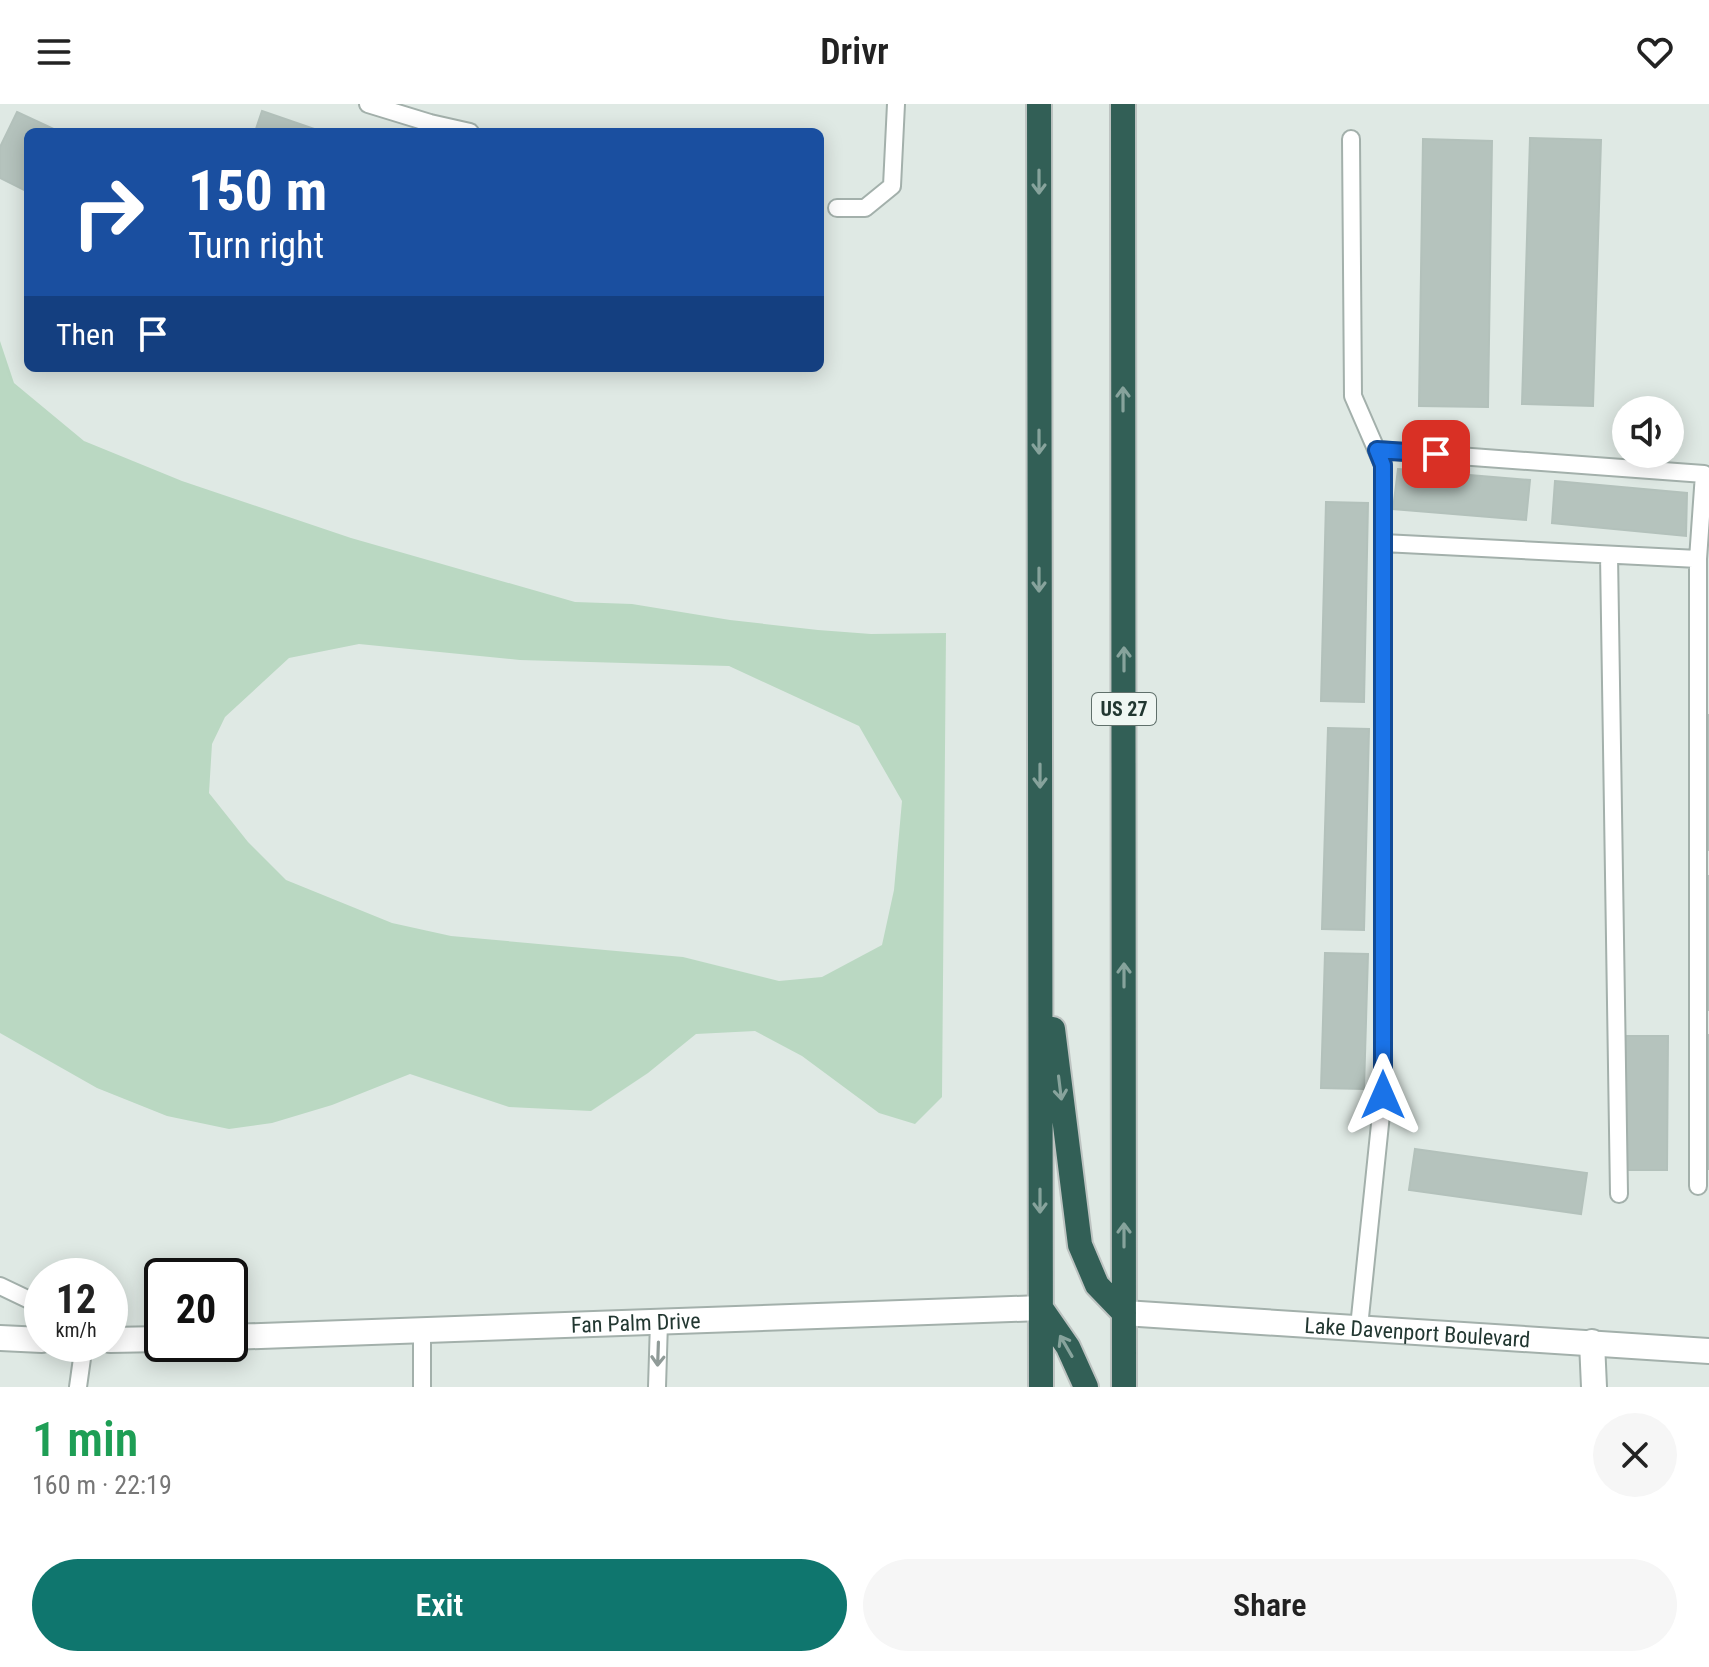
<!DOCTYPE html>
<meta charset="utf-8">
<style>
:root{--surface:#fff;--page:#f6f6f6;--text:#222;--muted:#767676;--accent:#0f766e}
body{margin:0;font-family:"Roboto Condensed",sans-serif;background:var(--page);color:var(--text);height:100vh;display:flex;flex-direction:column;font-size:30px;white-space:nowrap}
*{box-sizing:border-box;margin:0}
p{font-size:26px;color:var(--muted)}
.icon{flex:none;width:44px;height:44px;fill:none;stroke:currentColor;stroke-width:2;stroke-linecap:round;stroke-linejoin:round}
.map{position:relative;height:1283px;overflow:hidden}
.sheet{display:flex;flex-direction:column;background:var(--surface);flex:1}
.sheet>*{flex:none}
.banner{position:absolute;left:24px;top:24px;width:800px;height:244px;border-radius:12px;box-shadow:0 4px 20px #0003;background:#1a4fa0;color:#fff;overflow:hidden}
.fabs{position:absolute;left:1612px;top:292px;display:grid;gap:16px}
.fabs a{display:grid;place-items:center;width:72px;height:72px;border-radius:50%;background:var(--surface);box-shadow:0 4px 20px #0003;font-size:40px}
.speed{position:absolute;left:24px;top:1154px;display:flex;gap:16px;font-size:40px;font-weight:700;text-align:center}
.speed>*{display:grid;place-content:center;width:104px;height:104px;border-radius:50%;background:var(--surface);box-shadow:0 4px 20px #0003;line-height:1}
.speed small{font-size:20px;font-weight:400}
.speed .limit{border:4px solid #111;border-radius:12px;background:#fff;color:#111}
.pin{position:absolute;display:grid;place-items:center;width:68px;height:68px;color:#fff;margin:-34px;border-radius:16px;box-shadow:0 4px 12px #0006}
.me{position:absolute;width:88px;margin:-44px;rotate:0deg;stroke-linejoin:round;filter:drop-shadow(0 0 6px #0008)}
.turn{display:flex;align-items:center;gap:28px;height:168px;padding:0 32px;font-size:36px}
.turn .icon{width:104px;height:104px;stroke-width:2.5}
.turn b{display:block;font-size:56px;line-height:68px}
.then{display:flex;align-items:center;height:76px;padding:0 32px;background:#0003;gap:16px;font-size:30px}
.round{display:grid;place-items:center;flex:none;width:84px;height:84px;border-radius:42px;background:var(--page)}
.overview{display:flex;align-items:center;justify-content:space-between;height:136px;padding:0 32px}
h1{font-size:48px;font-weight:600;line-height:60px;color:#1e9e55}
.action{display:flex;gap:16px;margin-top:auto;padding:16px 32px}
.action a{flex:1;height:92px;border-radius:48px;background:var(--accent);color:#fff;font-size:32px;font-weight:600;line-height:92px;text-align:center}
.action a+a{background:var(--page);color:var(--text)}
header{display:flex;justify-content:space-between;align-items:center;height:104px;padding:0 32px;background:var(--surface);font-size:36px;font-weight:600}
.map>svg:first-child{display:block}
.green{fill:#bad8c2;fill-rule:evenodd}
.building{fill:#b5c3bd;stroke:#b3c1bb;stroke-width:2}
.lines{fill:none;stroke-linecap:round;stroke-linejoin:round}
.lane-casing{stroke:#a3b0ab;stroke-width:20}
.street-casing{stroke:#a3b0ab;stroke-width:28}
.highway-casing{stroke:#bdc3c1;stroke-width:28}
.lane{stroke:#fff;stroke-width:16}
.street{stroke:#fff;stroke-width:24}
.highway{stroke:#325f56;stroke-width:24}
.oneway{stroke:#87a39c}
.oneway2{stroke:#909b98}
.route-casing{stroke:#114b97;stroke-width:20}
.route{stroke:#1a73e8;stroke-width:14}
.labels{text-anchor:middle;dominant-baseline:central;stroke-width:7;stroke-linejoin:round;paint-order:stroke}
.shield{fill:#eff6f2;stroke:#60706b;stroke-width:2}
.shield-label{font-size:20px;font-weight:bold;fill:#223731}
.street-label{font-size:22px;fill:#223731;stroke:#eff6f2}
</style>
<header><svg class="icon" aria-label="menu" viewBox="0 0 24 24"><path d="M4 6h16M4 12h16M4 18h16"/></svg>Drivr<svg class="icon" aria-label="heart" viewBox="0 0 24 24"><path d="M12 20l-8-8c-3-5 5-10 8-4 3-6 11-1 8 4z"/></svg></header>
<div class="map">
<svg width="1709" height="1283" viewBox="0 0 1709 1283">
<rect width="100%" height="100%" fill="#dfe9e4"/>
<path class="green" d="M 0,237 L 14,279 L 84,337 L 182,377 L 351,434 L 575,498 L 632,500 L 730,516 L 818,526 L 871,530 L 946,529 L 942,993 L 915,1020 L 879,1009 L 802,952 L 755,927 L 696,930 L 648,969 L 591,1007 L 509,1003 L 410,970 L 332,1001 L 272,1019 L 229,1025 L 167,1012 L 97,984 L 0,929 ZM 359,540 L 520,556 L 729,562 L 859,622 L 902,697 L 894,786 L 882,841 L 822,873 L 779,877 L 683,853 L 451,832 L 392,819 L 286,776 L 248,738 L 209,689 L 212,640 L 225,613 L 289,554 Z"/>
<path class="building" d="M 262,7 L 323,28 L 255,28 Z
M 17,8 L 60,28 L 28,28 L 28,88 L 0,74 L 0,43 Z
M 1530,34 L 1601,36 L 1593,302 L 1522,300 Z
M 1423,35 L 1492,37 L 1488,303 L 1419,302 Z
M 1398,365 L 1530,376 L 1526,416 L 1393,405 Z
M 1555,377 L 1687,389 L 1686,432 L 1552,419 Z
M 1326,398 L 1368,399 L 1364,598 L 1321,597 Z
M 1706,611 L 1709,611 L 1709,746 L 1701,745 Z
M 1328,624 L 1369,625 L 1364,826 L 1322,825 Z
M 1706,772 L 1709,772 L 1709,906 L 1704,906 Z
M 1325,849 L 1368,850 L 1364,985 L 1321,984 Z
M 1707,931 L 1709,931 L 1709,1065 L 1704,1065 Z
M 1625,932 L 1668,932 L 1667,1066 L 1624,1066 Z
M 1415,1045 L 1587,1069 L 1581,1110 L 1409,1086 Z"/>
<g class="lines">
<defs>
<path id="lane" d="M 368,0 L 430,19 L 470,28
M 1351,35 L 1353,292 L 1383,361 L 1383,991 L 1359,1223
M 837,104 L 865,104 L 892,82 L 896,0
M 1377,346 L 1704,370 L 1698,455 L 1698,1082
M 1383,439 L 1698,455
M 1609,451 L 1619,1090
M 0,1182 L 42,1202
M 78,1283 L 84,1240
M 422,1283 L 422,1227
M 657,1283 L 659,1218"/>
<g id="street">
<path id="s1" d="M 1124,1209 L 1709,1247"/>
<path id="s2" d="M 230,1233 L 1041,1204"/>
<path d="M 0,1234 L 42,1236"/>
<path d="M 110,1236 L 162,1235"/>
<path d="M 1592,1238 L 1594,1283"/>
</g>
<path id="highway" d="M 1039,0 L 1041,1283
M 1123,0 L 1124,1283
M 1053,925 L 1080,1141 L 1097,1181 L 1124,1209
M 1041,1204 L 1068,1243 L 1086,1283"/>
</defs>
<use href="#lane" class="lane-casing"/>
<use href="#street" class="street-casing"/>
<use href="#highway" class="highway-casing"/>
<use href="#lane" class="lane"/>
<use href="#street" class="street"/>
<use href="#highway" class="highway"/>
</g>
<defs><path id="oneway-shaft" d="M-6 0H5M1.5-3L5.5 0L1.5 3" fill="none" stroke-width="1.6" stroke-linecap="round" stroke-linejoin="round" transform="scale(2)"/></defs>
<g class="oneway">
<use href="#oneway-shaft" transform="translate(1039 78) rotate(90)"/>
<use href="#oneway-shaft" transform="translate(1123 295) rotate(-90)"/>
<use href="#oneway-shaft" transform="translate(1039 338) rotate(90)"/>
<use href="#oneway-shaft" transform="translate(1039 476) rotate(90)"/>
<use href="#oneway-shaft" transform="translate(1124 555) rotate(-90)"/>
<use href="#oneway-shaft" transform="translate(1040 672) rotate(90)"/>
<use href="#oneway-shaft" transform="translate(1124 871) rotate(-90)"/>
<use href="#oneway-shaft" transform="translate(1060 984) rotate(83)"/>
<use href="#oneway-shaft" transform="translate(1040 1097) rotate(90)"/>
<use href="#oneway-shaft" transform="translate(1124 1131) rotate(-90)"/>
<use href="#oneway-shaft" transform="translate(1066 1242) rotate(-120)"/>
</g>
<use class="oneway2" href="#oneway-shaft" transform="translate(658 1250) rotate(92)"/>
<g class="lines">
<defs>
<path id="route" d="M 1383,991 L 1383,361 L 1377,346 L 1436,350"/>
</defs>
<use href="#route" class="route-casing"/>
<use href="#route" class="route"/>
</g>
<g class="labels">
<rect class="shield" x="1092" y="589" width="64" height="32" rx="6"/>
<g class="shield-label">
<text x="1124" y="605">US 27</text>
</g>
<g class="street-label">
<text stroke="none"><textPath href="#s2" startOffset="406">Fan Palm Drive</textPath></text>
<text stroke="none"><textPath href="#s1" startOffset="294">Lake Davenport Boulevard</textPath></text>
</g>
</g>
</svg>
<div class="fabs">
<a><svg class="icon" aria-label="sound" viewBox="0 0 24 24"><path d="M4 9h4l5-4v14l-5-4H4zM17 9q2 3 0 6"/></svg></a>
</div>
<div class="speed"><div>12<small>km/h</small></div><div class="limit">20</div></div>
<div class="pin" style="left:1436px;top:350px;background:#d93025"><svg class="icon" aria-label="arrive" viewBox="0 0 24 24"><path d="M6 21V4h12l-3 4 3 4H6"/></svg></div>
<svg class="me" style="left:1383px;top:991px" viewBox="-20 -20 40 40"><path d="M0-17L14 15 0 8-14 15z" fill="#1a73e8" stroke="#fff" stroke-width="4"/></svg>
<div class="banner">
<div class="turn"><svg class="icon" aria-label="right" viewBox="0 0 24 24"><path d="M7 20v-9h11M14 6l5 5-5 5"/></svg><div><b>150 m</b>Turn right</div></div>
<div class="then">Then<svg class="icon" aria-label="arrive" viewBox="0 0 24 24"><path d="M6 21V4h12l-3 4 3 4H6"/></svg></div>
</div>
</div>
<section class="sheet">
<div class="overview"><div><h1>1 min</h1><p>160 m · 22:19</p></div><a class="round"><svg class="icon" aria-label="close" viewBox="0 0 24 24"><path d="M6 6l12 12M18 6L6 18"/></svg></a></div>
<div class="action"><a>Exit</a><a>Share</a></div>
</section>
